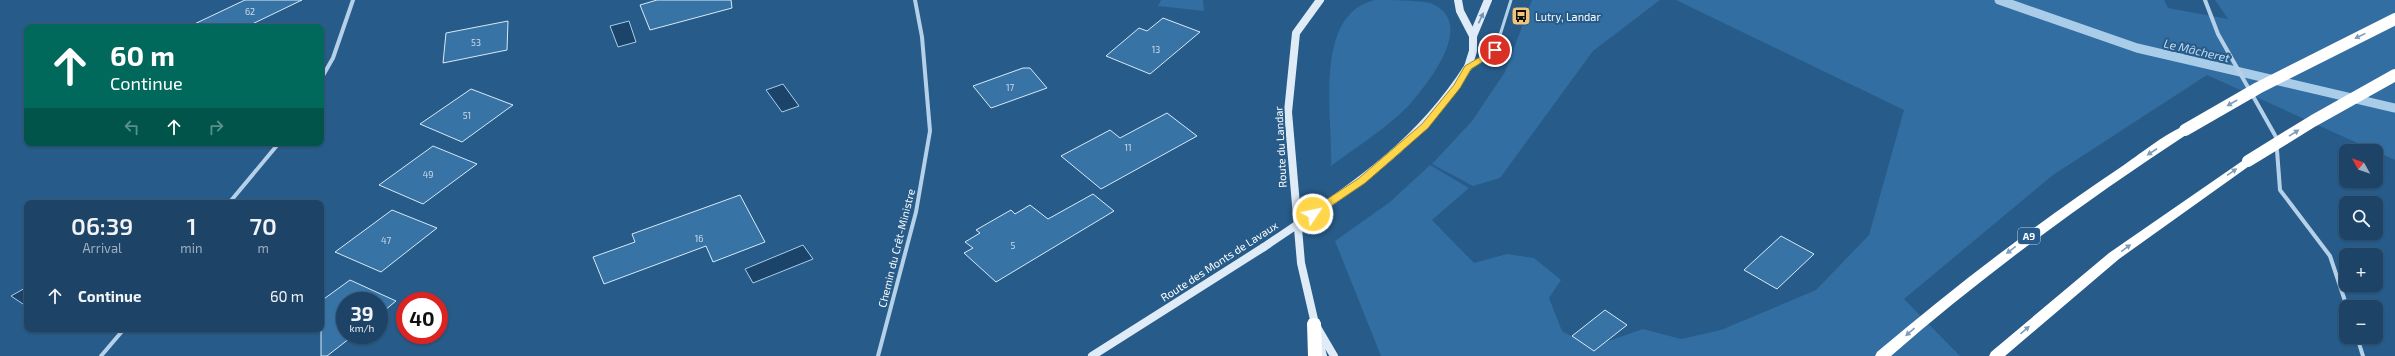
<!DOCTYPE html>
<meta charset="utf-8">
<style>
:root{--surface:#1d4467;--page:#254b6d;--text:#f1f3f6;--muted:#a0b0c0;--line:#3b5c7b}
body{margin:0;font-family:"Exo 2",sans-serif;background:var(--page);color:var(--text);height:100vh;display:flex;flex-direction:column;font-size:15px;white-space:nowrap}
*{box-sizing:border-box;margin:0}
p{font-size:13px;color:var(--muted)}
.icon{flex:none;width:22px;height:22px;fill:none;stroke:currentColor;stroke-width:2;stroke-linecap:round;stroke-linejoin:round}
.map{position:relative;flex:1;overflow:hidden}
.details{position:absolute;left:24px;top:200px;width:300px;height:132px;display:flex;flex-direction:column;background:var(--surface);border-radius:8px;box-shadow:0 1px 3px #0004,0 0 0 1px var(--line)}
.details>*{flex:none}
.guide{position:absolute;left:24px;top:24px;width:300px;height:122px;border-radius:8px;box-shadow:0 1px 3px #0004,0 0 0 1px var(--line);background:#00695c;color:#fff;overflow:hidden}
.needle{width:26px;rotate:310deg}
.controls{position:absolute;left:2339px;top:144px;display:grid;gap:8px}
.controls a{display:grid;place-items:center;width:44px;height:44px;border-radius:8px;background:var(--surface);box-shadow:0 1px 3px #0004,0 0 0 1px var(--line);font-size:20px}
.speed{position:absolute;left:336px;top:292px;display:flex;gap:8px;font-size:20px;font-weight:700;text-align:center}
.speed>*{display:grid;place-content:center;width:52px;height:52px;border-radius:50%;background:var(--surface);box-shadow:0 1px 3px #0004,0 0 0 1px var(--line);line-height:1}
.speed small{font-size:10px;font-weight:400}
.speed .limit{border:6px solid #d22;background:#fff;color:#111}
.pin{position:absolute;display:grid;place-items:center;width:34px;height:34px;color:#fff;margin:-17px;border:2px solid #fff;border-radius:50%;box-shadow:0 1px 4px #0007}
.me{position:absolute;width:44px;margin:-22px;rotate:56deg;stroke-linejoin:round;filter:drop-shadow(0 0 3px #0008)}
.turn{display:flex;align-items:center;gap:14px;height:84px;padding:0 20px;font-size:18px}
.turn .icon{width:52px;height:52px;stroke-width:2.5}
.turn b{display:block;font-size:28px;line-height:34px}
.lanes{display:flex;align-items:center;height:38px;padding:0 20px;background:#0003;justify-content:center;gap:20px;direction:ltr}
.lanes .off{opacity:.35}
.eta{display:flex;justify-content:space-evenly;align-items:center;height:68px;text-align:center}
.eta b{font-size:24px;font-weight:600;line-height:28px}
ul{padding:0;list-style:none}
li{display:flex;align-items:center;gap:12px;height:56px;padding:0 20px}
li div{flex:1}
li b{display:block;font-size:15px}
li em{font-style:normal}
.map>svg:first-child{display:block}
.green{fill:#326ea1}
.water{fill:#1c446a;stroke:#a9cde9}
.lines{fill:none;stroke-linecap:round;stroke-linejoin:round}
.stream{stroke:#a9cde9;stroke-width:9}
.building{fill:#3873a6;stroke:#d9e9f7}
.lane{stroke:#b5d1e9;stroke-width:3}
.street{stroke:#b5d1e9;stroke-width:4}
.secondary{stroke:#dfecf8;stroke-width:8}
.highway{fill:#fff;fill-rule:evenodd}
.secondary-bridge{stroke:#dfecf8;stroke-width:8}
.highway-bridge{stroke:#fff;stroke-width:12}
.oneway{fill:#7195b5}
.oneway2{fill:#7d9db8}
.route{fill:#ffd54a;stroke:#a68a30}
.labels{text-anchor:middle;dominant-baseline:central;stroke-width:4;stroke-linejoin:round;paint-order:stroke}
.number-label{font-size:9px;fill:#cddce9}
.shield{fill:#275b89;stroke:#becedc;stroke-width:1}
.shield-label{font-size:10px;font-weight:bold;fill:#fff}
.poi-label{font-size:11px;fill:#fff;stroke:#275b89;text-anchor:start}
.street-label{font-size:11px;fill:#fff;stroke:#275b89}
.water-label{font-size:12px;font-style:italic;fill:#c0dbf0;stroke:#275b89}
</style>
<div class="map">
<svg width="2395" height="356" viewBox="0 0 2395 356">
<rect width="100%" height="100%" fill="#275b89"/>
<path class="green" d="M 1161,0 L 1203,0 L 1204,11 L 1158,6 Z
M 1375,0 C 1393,0 1413,0 1430,3 C 1478,21 1429,82 1410,104 C 1390,126 1355,148 1331,166 C 1333,119 1312,14 1375,0 Z
M 1532,0 L 1660,0 L 1593,51 L 1500,178 L 1473,186 L 1432,164 L 1472,121 L 1505,72 Z
M 1676,0 L 2164,0 L 2168,8 L 2228,19 L 2215,0 L 2395,0 L 2395,160 L 2207,75 L 2053,175 L 1904,299 L 1960,356 L 1381,356 L 1335,241 L 1390,202 L 1430,165 L 1469,188 L 1432,220 L 1474,263 L 1507,254 L 1534,258 L 1561,280 L 1549,298 L 1562,331 L 1591,347 L 1643,329 L 1681,339 L 1721,330 L 1816,290 L 1869,235 L 1904,110 Z"/>
<path class="water" d="M 629,21 L 636,42 L 618,47 L 610,26 Z
M 783,84 L 799,106 L 782,112 L 766,90 Z
M 803,245 L 813,259 L 753,283 L 745,269 Z
M 27,287 L 27,301 L 23,304 L 11,296 Z"/>
<g class="lines">
<path class="stream" d="M 1999,0 L 2137,48 L 2395,108"/>
</g>
<path class="building" d="M 245,0 L 302,0 L 246,27 L 188,27 Z
M 657,0 L 731,0 L 732,8 L 650,30 L 640,5 Z
M 1163,18 L 1200,32 L 1150,74 L 1106,56 L 1139,28 L 1147,31 Z
M 508,21 L 507,50 L 443,63 L 446,33 Z
M 1023,68 L 1030,68 L 1047,88 L 991,108 L 973,86 Z
M 471,89 L 513,105 L 462,142 L 420,124 Z
M 1167,113 L 1197,136 L 1101,189 L 1061,156 L 1110,130 L 1120,138 Z
M 433,146 L 477,164 L 423,204 L 379,185 Z
M 1093,194 L 1114,211 L 996,282 L 964,253 L 973,248 L 965,242 L 980,233 L 976,230 L 1011,210 L 1015,214 L 1030,205 L 1048,219 Z
M 740,195 L 765,242 L 713,262 L 706,246 L 604,284 L 593,257 L 635,242 L 632,234 Z
M 392,210 L 437,228 L 381,272 L 335,252 Z
M 1781,236 L 1814,254 L 1777,289 L 1744,270 Z
M 350,280 L 396,301 L 379,315 L 379,301 L 345,301 L 345,335 L 354,335 L 327,356 L 321,356 L 321,301 Z
M 1605,310 L 1627,325 L 1594,351 L 1572,336 Z"/>
<g class="lines">
<path class="lane" d="M 1470,66 L 1495,51 L 1511,0"/>
<path class="street" d="M 2205,0 L 2218,34 L 2276,137 L 2280,190 L 2330,256 L 2347,307
M 321,79 L 333,58 L 353,0
M 229,203 L 279,143
M 2357,337 L 2363,356
M 101,356 L 124,329
M 878,356 L 916,212 L 930,131 L 922,37 L 915,0"/>
<path class="secondary" d="M 1458,0 L 1460,11 L 1473,36
M 1468,67 L 1473,51 L 1473,36 L 1488,0
M 1317,327 L 1334,356
M 1316,328 L 1301,263 L 1288,112 L 1296,33 L 1320,0
M 1319,341 L 1323,356
M 1092,356 L 1264,247"/>
<path class="highway" d="M 2185,126 L 2191,130 L 2189,133 C 2085,201 1985,274 1891,356 L 1875,356 L 1877,352 C 1955,286 2036,224 2121,167 C 2136,157 2170,130 2185,126 Z
M 2248,157 L 2252,158 L 2254,161 L 2252,164 L 2119,259 L 2005,356 L 1989,356 L 1991,352 L 2109,253 Z
M 1314,318 L 1319,319 L 1321,323 L 1322,356 L 1308,356 L 1307,323 L 1309,319 Z"/>
<path class="secondary-bridge" d="M 1264,247 C 1345,192 1414,151 1468,67"/>
<path class="highway-bridge" d="M 2185,130 L 2258,88 L 2395,19
M 2248,161 L 2313,121 L 2395,75"/>
</g>
<defs><path id="oneway-solid" d="M-6-.8H1V-3.2L6.5 0L1 3.2V.8H-6Z"/></defs>
<use class="oneway" href="#oneway-solid" transform="translate(1481 18) rotate(-65)"/>
<g class="oneway2">
<use href="#oneway-solid" transform="translate(2360 36) rotate(154)"/>
<use href="#oneway-solid" transform="translate(2232 103) rotate(150)"/>
<use href="#oneway-solid" transform="translate(2294 133) rotate(-32)"/>
<use href="#oneway-solid" transform="translate(2152 152) rotate(147)"/>
<use href="#oneway-solid" transform="translate(2232 172) rotate(-35)"/>
<use href="#oneway-solid" transform="translate(2126 248) rotate(-36)"/>
<use href="#oneway-solid" transform="translate(2011 250) rotate(142)"/>
<use href="#oneway-solid" transform="translate(2025 330) rotate(-41)"/>
<use href="#oneway-solid" transform="translate(1910 332) rotate(139)"/>
</g>
<path class="route" d="M 1495,48 L 1499,50 L 1498,52 L 1471,69 L 1460,88 L 1428,128 L 1365,183 L 1316,216 L 1309,216 L 1309,211 L 1358,179 L 1422,124 L 1454,85 L 1465,66 Z"/>
<defs>
<symbol id="bus-square" viewBox="-11 -11 22 22"><rect x="-9" y="-9" width="18" height="18" rx="4" fill="#f1c47a" stroke="#275b89"/><path d="M-5-6H5V4H4V6H2V4H-2V6H-4V4H-5ZM-3.5-4V0h7V-4ZM-3.5 1.2v1.5H-2V1.2ZM2 1.2v1.5H3.5V1.2Z" fill="#111"/></symbol>
</defs>
<g fill-rule="evenodd">
<use href="#bus-square" x="1510" y="5" width="22" height="22"/>
</g>
<g class="labels">
<g class="number-label">
<text x="250" y="11">62</text>
<text x="476" y="42">53</text>
<text x="1156" y="49">13</text>
<text x="1010" y="87">17</text>
<text x="467" y="115">51</text>
<text x="1128" y="147">11</text>
<text x="428" y="174">49</text>
<text x="699" y="238">16</text>
<text x="386" y="240">47</text>
<text x="1013" y="245">5</text>
</g>
<rect class="shield" x="2018" y="228" width="22" height="16" rx="3"/>
<g class="shield-label">
<text x="2029" y="236">A9</text>
</g>
<g class="poi-label">
<text x="1535" y="16">Lutry, Landar</text>
</g>
<g class="street-label">
<text transform="translate(1280 147) rotate(-93)">Route du Landar</text>
<text transform="translate(896 248) rotate(-76)">Chemin du Crêt-Ministre</text>
<text transform="translate(1219 261) rotate(-33)">Route des Monts de Lavaux</text>
</g>
<g class="water-label">
<text transform="translate(2197 50) rotate(13)">Le Mâcheret</text>
</g>
</g>
</svg>
<div class="controls">
<a><svg class="needle" viewBox="-14 -14 28 28"><path d="M0-13l5 13h-10z" fill="#e53935"/><path d="M0 13l5-13h-10z" fill="#a0b0c0"/></svg></a>
<a><svg class="icon" aria-label="search" viewBox="0 0 24 24"><circle cx="10" cy="10" r="6"/><path d="M15 15l6 6"/></svg></a>
<a>+</a>
<a>−</a>
</div>
<div class="speed"><div>39<small>km/h</small></div><div class="limit">40</div></div>
<div class="pin" style="left:1495px;top:50px;background:#d93025"><svg class="icon" aria-label="arrive" viewBox="0 0 24 24"><path d="M6 21V4h12l-3 4 3 4H6"/></svg></div>
<svg class="me" style="left:1313px;top:214px" viewBox="-20 -20 40 40"><circle r="17" fill="#ffd54a" stroke="#fff" stroke-width="3"/><path d="M0-11L8 9 0 5-8 9z" fill="#fff"/></svg>
<div class="guide">
<div class="turn"><svg class="icon" aria-label="ahead" viewBox="0 0 24 24"><path d="M12 20V5M6 11l6-6 6 6"/></svg><div><b>60 m</b>Continue</div></div>
<div class="lanes"><svg class="icon off" aria-label="left" viewBox="0 0 24 24"><path d="M17 20v-9H6M10 6l-5 5 5 5"/></svg><svg class="icon" aria-label="ahead" viewBox="0 0 24 24"><path d="M12 20V5M6 11l6-6 6 6"/></svg><svg class="icon off" aria-label="right" viewBox="0 0 24 24"><path d="M7 20v-9h11M14 6l5 5-5 5"/></svg></div>
</div>
<section class="details">
<div class="eta">
<div><b>06:39</b><p>Arrival</p></div>
<div><b>1</b><p>min</p></div>
<div><b>70</b><p>m</p></div>
</div>
<ul>
<li><svg class="icon" aria-label="ahead" viewBox="0 0 24 24"><path d="M12 20V5M6 11l6-6 6 6"/></svg><div><b>Continue</b></div><em>60 m</em></li>
</ul>
</section>
</div>
